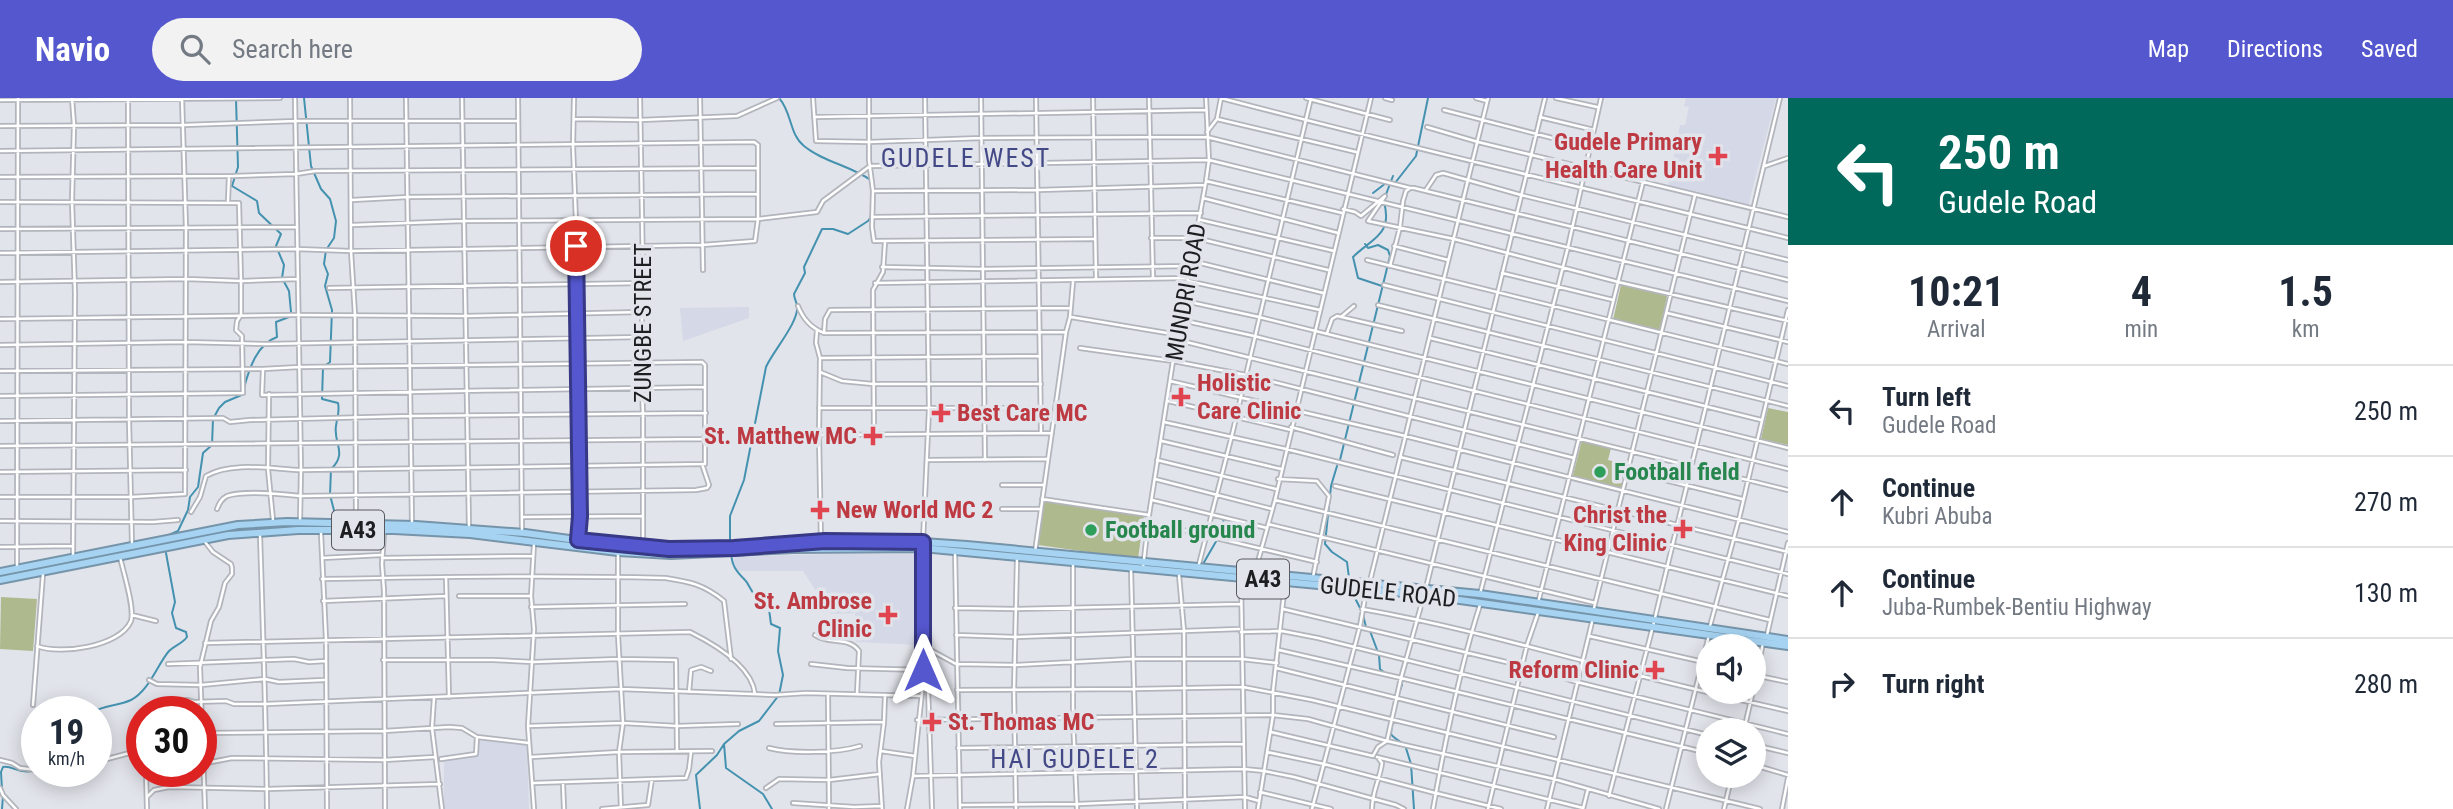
<!DOCTYPE html>
<style>
:root{--surface:#fff;--page:#f2f2f3;--text:#1f2937;--muted:#747a83;--line:#e0e1e3;--accent:#5457ce}
body{margin:0;font-family:"Roboto Condensed",sans-serif;background:var(--page);color:var(--text);height:100vh;display:flex;flex-direction:column;font-size:26px;white-space:nowrap}
*{box-sizing:border-box;margin:0}
p{font-size:23px;color:var(--muted)}
.icon{flex:none;width:38px;height:38px;fill:none;stroke:currentColor;stroke-width:2;stroke-linecap:round;stroke-linejoin:round}
.map{position:relative;flex:1;overflow:hidden}
.details{display:flex;flex-direction:column;background:var(--surface);width:665px}
.details>*{flex:none}
.top-card{background:#00695c;color:#fff;overflow:hidden}
.buttons{position:absolute;left:1696px;top:536px;display:grid;gap:14px}
.buttons a{display:grid;place-items:center;width:70px;height:70px;border-radius:50%;background:var(--surface);box-shadow:0 4px 18px #0003;font-size:35px}
.speed{position:absolute;left:21px;top:598px;display:flex;gap:14px;font-size:35px;font-weight:700;text-align:center}
.speed>*{display:grid;place-content:center;width:91px;height:91px;border-radius:50%;background:var(--surface);box-shadow:0 4px 18px #0003;line-height:1}
.speed small{font-size:18px;font-weight:400}
.speed .limit{border:10px solid #d22;background:#fff;color:#111}
.pin{position:absolute;display:grid;place-items:center;width:60px;height:60px;color:#fff;margin:-30px;border:4px solid #fff;border-radius:50%;box-shadow:0 2px 7px #0007}
.me{position:absolute;width:77px;margin:-38px;rotate:0deg;stroke-linejoin:round;filter:drop-shadow(0 0 5px #0008)}
.turn{display:flex;align-items:center;gap:24px;height:147px;padding:0 35px;font-size:32px}
.turn .icon{width:91px;height:91px;stroke-width:2.5}
.turn b{display:block;font-size:49px;line-height:60px}
.eta{display:flex;justify-content:space-evenly;align-items:center;height:119px;text-align:center}
.eta b{font-size:42px;font-weight:700;line-height:49px}
ul{padding:0;list-style:none}
li{display:flex;align-items:center;gap:21px;height:91px;padding:0 35px;border-top:2px solid var(--line)}
li div{flex:1}
li b{display:block;font-size:26px}
li em{font-style:normal}
header{display:flex;align-items:center;gap:42px;box-sizing:border-box;height:98px;padding:0 35px;background:var(--accent);color:#fff}
header strong{font-size:33px}
nav{display:flex;gap:38px;margin-inline-start:auto;font-size:24px}
.search{width:490px;height:63px;background:var(--page);display:flex;align-items:center;gap:18px;box-sizing:border-box;padding:0 24px;border-radius:38px;color:var(--muted);font-size:26px}
main{display:flex;flex:1;min-height:0}
.map>svg:first-child{display:block}
.built{fill:#d5d8e7}
.green{fill:#aeb98d}
.lines{fill:none;stroke-linecap:round;stroke-linejoin:round}
.stream{stroke:#4492af;stroke-width:2}
.street-casing{stroke:#b3b5bc;stroke-width:6}
.highway-casing{stroke:#7694a9;stroke-width:10}
.street{stroke:#fff;stroke-width:2.5}
.highway{stroke:#a6d3f2;stroke-width:6}
.route-casing{stroke:#373986;stroke-width:18}
.route{stroke:#5457ce;stroke-width:12}
.health-dot{fill:#e0444e;stroke:#e2e4eb;stroke-width:2.5}
.leisure-dot{fill:#2e9e5b;stroke:#e2e4eb;stroke-width:2.5}
.labels{text-anchor:middle;dominant-baseline:central;stroke-width:7;stroke-linejoin:round;paint-order:stroke}
.shield{fill:#e2e4eb;stroke:#58595e;stroke-width:2}
.shield-label{font-size:23px;font-weight:bold;fill:#1d1e21}
.health-label{font-size:24px;font-weight:bold;fill:#be3a42;stroke:#e2e4eb;text-anchor:end}
.street-label{font-size:24px;fill:#1d1e21;stroke:#e2e4eb}
.leisure-label{font-size:24px;font-weight:bold;fill:#27864d;stroke:#e2e4eb;text-anchor:start}
.neighbourhood-label{font-size:26px;letter-spacing:2px;fill:#434986;stroke:#e2e4eb}
</style>
<header>
<strong>Navio</strong>
<div class="search"><svg class="icon" aria-label="search" viewBox="0 0 24 24"><circle cx="10" cy="10" r="6"/><path d="M15 15l6 6"/></svg>Search here</div>
<nav><a>Map</a><a>Directions</a><a>Saved</a></nav>
</header>
<main>
<div class="map">
<svg width="1788" height="711" viewBox="0 0 1788 711">
<rect width="100%" height="100%" fill="#e2e4eb"/>
<path class="built" d="M 1686,0 L 1776,0 L 1748,108 L 1668,89 L 1680,27 L 1685,27 L 1689,9 L 1684,8 Z
M 749,209 L 749,220 L 683,243 L 680,210 Z
M 919,453 L 919,547 L 856,544 L 855,515 L 831,516 L 803,473 L 736,473 L 733,459 Z
M 503,642 L 527,646 L 529,711 L 444,711 L 444,662 L 479,657 L 479,643 Z"/>
<path class="green" d="M 1621,187 L 1667,198 L 1660,232 L 1613,222 Z
M 1768,310 L 1788,314 L 1788,347 L 1761,341 Z
M 1582,342 L 1611,350 L 1608,362 L 1628,367 L 1622,392 L 1572,381 Z
M 1044,403 L 1144,417 L 1138,461 L 1038,447 Z
M 1,499 L 37,501 L 33,553 L 0,551 Z"/>
<g class="lines">
<path class="stream" d="M 304,0 L 311,68 L 321,91 L 330,101 L 336,123 L 334,140 L 326,152 L 324,166 L 328,176 L 325,188 L 332,212 L 330,264 L 323,269 L 322,301 L 338,305 C 340,314 337,319 336,328 C 333,345 348,355 331,371 L 330,397 L 336,420
M 779,0 C 792,14 789,36 804,48 C 823,64 852,68 872,83
M 236,1 L 238,69 L 232,88 L 257,103 L 259,115 L 281,136 L 276,148 L 284,167 L 282,180 L 289,193 L 291,214 L 289,219 L 276,224 L 277,239 C 257,246 249,271 244,290
M 1395,85 L 1416,58 L 1428,0
M 1373,95 L 1386,85
M 1385,99 L 1393,78
M 1382,188 L 1358,180 L 1353,159 C 1372,140 1393,137 1384,104
M 1340,362 L 1390,158 L 1388,152 L 1378,147 L 1368,150 L 1365,146
M 1337,368 L 1331,388 L 1325,446 L 1332,454 L 1347,464 L 1349,480
M 169,437 L 178,433 L 188,412 L 190,399 L 198,389 L 203,355 L 212,347 L 213,321 L 219,310 L 225,304 L 244,296
M 730,449 L 730,418 L 744,382 L 766,269 C 773,253 800,223 797,207 C 796,203 794,200 794,196 L 805,175 L 804,169 L 822,131 L 833,131 L 848,136 L 868,123 L 871,119
M 1203,466 L 1218,440 L 1224,421
M 1351,492 L 1361,512
M 1363,517 L 1366,529
M 1370,533 L 1379,557 L 1380,571 L 1385,575
M 1398,598 L 1402,587 L 1400,581
M 93,614 C 105,607 118,608 131,602 C 149,593 157,567 169,553 C 175,547 182,546 187,539 L 186,534 L 176,530 L 172,515 L 175,504 L 166,455
M 1394,618 C 1390,641 1387,634 1405,647 L 1411,666 L 1414,711
M 724,646 L 726,670 L 763,696 L 772,711
M 2,692 L 1,674 L 3,669 C 12,667 18,676 31,673
M 2,711 L 3,698
M 700,711 L 696,677 L 717,657 L 724,646 L 739,633 L 759,623 L 779,597 L 783,577 L 778,553 L 780,530 L 771,526 L 767,496 L 755,497 C 750,492 749,486 745,482 C 736,473 732,468 731,455"/>
<defs>
<path id="street" d="M 72,0 L 74,27 L 72,103 L 75,195 L 73,458
M 128,0 L 129,322 L 132,447
M 295,0 L 301,372 L 300,423
M 350,0 L 351,153 L 355,217 L 356,423
M 406,0 L 412,427
M 462,0 L 469,431
M 518,0 L 522,435
M 574,0 L 573,48 L 576,124 L 580,418 L 578,442
M 640,0 L 643,175 L 641,264 L 643,316 L 643,448
M 700,0 L 703,172
M 813,0 L 816,43 L 869,44 L 982,40 L 1207,39 L 1410,90
M 869,0 L 869,62 L 873,93 L 872,129 L 874,143 L 1094,141
M 981,0 L 985,362
M 1036,0 L 1041,335
M 1093,0 L 1096,181
M 1149,0 L 1153,180
M 1221,0 C 1409,50 1599,93 1788,140
M 1306,0 L 1390,22
M 1385,0 L 1392,2
M 1476,0 L 1487,3
M 1556,0 L 1597,9
M 0,2 L 280,0
M 1444,12 L 1591,50
M 814,19 L 1206,12
M 1540,19 L 1594,32
M 574,21 L 640,22 L 737,18 L 777,0
M 1217,21 L 1356,54
M 0,28 L 184,27 L 296,23 L 518,23
M 1427,29 L 1478,44 L 1788,119
M 1207,34 L 1217,21 L 1221,0
M 0,53 L 754,44 L 758,47 L 758,121
M 1765,68 L 1788,60
M 0,79 L 233,78 L 296,76 L 315,73 L 757,70
M 1206,83 L 1342,115
M 1426,92 L 1436,77 L 1443,75 L 1521,97 L 1788,162
M 873,93 L 1038,92 L 1205,87
M 1203,100 L 1338,135
M 352,102 L 408,99 L 757,96
M 228,103 L 229,78
M 0,104 L 239,105 L 241,183 L 241,217 L 237,223 L 236,232 L 242,238 L 243,295 L 0,298
M 1343,111 L 1355,114 L 1361,118 L 1385,98 L 1368,123 L 1454,141 L 1618,184 L 1788,223
M 872,119 L 1201,115
M 1201,122 L 1334,153
M 352,127 L 463,123 L 758,121 L 817,114 L 823,103 L 870,68 L 1209,62 L 1788,203
M 0,131 L 297,129
M 1151,140 L 1196,140 L 1328,172
M 1394,148 L 1448,162
M 0,155 L 296,151 L 351,153 L 702,147 L 755,143 L 758,121
M 1367,162 L 1788,266
M 1192,163 L 1323,195
M 1390,168 L 1400,129 L 1403,103 L 1406,93 L 1410,90 L 1414,90 L 1788,182
M 882,169 L 982,171 L 1191,168
M 1502,175 L 1613,202
M 1188,183 L 1320,212
M 0,184 L 186,181 L 241,183 L 297,181
M 875,185 L 1189,180
M 1384,187 L 1788,288
M 329,190 L 643,185
M 1185,203 L 1259,219 L 1788,350
M 1378,207 L 1788,308
M 798,208 C 803,221 811,230 824,235 L 1066,234
M 1667,215 L 1788,244
M 1071,219 L 1179,237
M 1341,219 L 1354,208
M 0,221 L 291,217 L 464,218 L 642,214
M 1181,222 L 1254,238 L 1788,371
M 817,232 L 816,245 L 820,260 L 819,337 L 821,444
M 824,235 L 825,221 L 830,212 L 1070,210
M 1327,235 L 1332,221 L 1337,218 L 1402,233
M 1430,240 L 1761,322
M 1178,242 L 1788,392
M 0,247 L 185,244 L 265,246 L 642,239
M 1080,250 L 1173,263 L 1246,277 L 1574,360
M 820,260 L 1040,258
M 263,271 L 262,297 C 410,293 557,292 705,289
M 0,273 L 263,271 L 299,269 L 702,264 L 705,267 L 705,366 L 301,372 C 272,371 232,363 206,378 L 200,399 L 191,414
M 820,274 L 842,283 L 873,286 L 1041,286
M 1170,283 L 1405,338 L 1788,434
M 269,296 L 268,371 L 273,422
M 1168,303 L 1291,332
M 819,310 L 1040,310
M 0,323 L 223,320 L 230,324 L 250,322 L 411,318 L 706,315
M 1164,324 L 1286,351 L 1788,476
M 1291,329 L 1393,357
M 874,336 L 873,192 L 883,174 L 885,144
M 819,337 L 1052,335
M 1162,343 L 1281,371
M 0,348 L 706,341
M 1400,359 L 1788,454
M 928,362 L 1047,361
M 1157,362 L 1276,391
M 1628,373 L 1742,401
M 0,374 L 186,372
M 1155,381 L 1272,411
M 1278,381 L 1317,383 L 1329,398 L 1313,479
M 1002,387 L 1044,387
M 1335,388 L 1788,498
M 0,399 L 131,399 L 185,396 L 186,130 L 182,0
M 1042,401 L 1149,417
M 1152,402 L 1267,430
M 1275,402 L 1770,522
M 217,411 C 219,406 221,401 227,398 C 245,392 282,396 301,398 L 696,392 L 707,390 L 709,387 L 702,366
M 1002,411 L 1041,411
M 524,419 L 643,418
M 0,423 L 153,424 L 178,422
M 1268,426 L 1595,505
M 1174,430 L 1317,464
M 321,435 L 326,541 L 327,711
M 384,435 L 382,466 L 384,493 L 385,711
M 260,437 C 263,528 266,620 267,711
M 923,443 L 929,311 L 925,0
M 205,444 L 213,454 L 231,466 L 232,470 L 232,476 L 225,485 L 219,509 L 211,523 L 200,569 L 205,711
M 0,449 L 73,448
M 955,453 L 960,711
M 618,454 L 618,537 L 623,625 L 619,654 L 621,711
M 1035,454 L 1066,234 L 1070,219 L 1073,184
M 322,460 L 381,457
M 382,460 L 533,458
M 1073,466 L 1073,620 L 1077,711
M 17,469 L 18,0
M 1143,470 L 1149,417 L 1173,263 L 1206,83 L 1209,62 L 1206,0
M 1198,470 L 1232,337 L 1311,0
M 1255,474 L 1275,402 L 1371,0
M 1179,477 L 1184,533 L 1239,531
M 446,479 L 449,599
M 322,481 C 436,479 550,477 665,480 C 690,484 703,486 724,503 L 731,561
M 1241,482 L 1245,711
M 1370,483 L 1488,0
M 1426,490 L 1545,0
M 1480,496 L 1568,149 L 1601,0
M 459,498 L 530,498
M 323,503 L 446,498
M 1538,505 L 1643,84
M 531,509 L 685,506
M 955,510 L 1015,511 L 1241,506
M 1594,510 L 1695,97
M 1283,511 L 1523,568 L 1577,584 L 1788,636
M 1362,511 C 1436,524 1508,543 1580,562 C 1649,581 1719,597 1788,613
M 132,517 L 156,523
M 1710,528 L 1739,421 L 1788,212
M 1241,534 L 1282,533 L 1318,540 L 1708,637
M 815,537 C 829,547 849,538 859,553 L 857,596
M 956,537 L 1015,539 L 1184,533 L 1185,711
M 1767,537 L 1788,445
M 1589,538 L 1708,565
M 205,545 L 690,534 C 714,546 752,568 755,596
M 37,548 C 60,557 120,549 131,523 C 135,510 123,473 120,459
M 925,549 L 956,566 L 1015,567 L 1132,561 L 1242,561 L 1277,565
M 1279,552 L 1401,580 L 1708,655
M 383,562 L 493,562 L 533,564 L 619,561 L 676,562 L 677,654
M 168,566 L 294,561 L 309,564 L 326,563
M 811,566 L 847,570 L 923,572
M 1276,570 L 1554,639
M 1754,577 L 1788,584
M 149,582 L 157,586 L 201,587 L 265,581 L 279,584 L 324,582
M 923,583 L 928,589 L 932,711
M 1754,590 L 1763,545
M 957,592 L 1134,591 L 1131,471
M 689,594 L 691,572 L 701,569 L 711,573
M 828,596 L 829,711
M 434,600 L 432,630 L 442,711
M 33,607 L 43,476
M 147,614 L 147,610 L 187,602 L 194,604 L 226,603 L 234,606 L 266,606 L 621,591 L 775,597 L 806,595 L 921,598
M 917,622 L 1273,617 L 1308,621 L 1387,643 L 1554,681 L 1659,711
M 776,626 L 884,624
M 528,628 L 623,625 L 677,628 L 738,626
M 1744,632 L 1753,593
M 1271,634 L 1373,658
M 201,635 L 384,633 L 449,629 L 462,630 L 477,639 L 529,645
M 1754,647 L 1788,655
M 769,650 C 792,656 837,655 860,648
M 958,650 L 1243,646
M 881,653 L 915,658
M 1267,654 L 1324,666 L 1435,695
M 1373,658 L 1378,649 L 1387,643 L 1401,580 L 1424,497
M 531,659 L 619,654 L 712,653
M 1377,659 L 1583,710
M 441,661 L 476,656 L 477,639
M 0,662 L 12,665 L 20,670 L 37,672
M 96,664 L 137,653 L 142,649
M 201,666 L 232,660 L 384,662 L 435,659
M 1754,667 L 1788,677
M 43,674 L 60,674
M 146,674 L 147,711
M 913,678 L 1244,671 L 1264,673 L 1294,679 L 1396,707 L 1404,711
M 534,685 L 686,680 L 689,671 L 691,654
M 563,686 L 564,711
M 0,690 L 3,697 L 16,711
M 766,690 L 779,681 L 829,682 L 880,676
M 1260,694 L 1331,711
M 1436,695 L 1501,711
M 1609,698 L 1653,528 L 1780,0
M 147,699 L 154,692 L 169,689 L 267,691 L 440,686
M 793,705 L 854,709 L 882,708
M 960,707 L 1078,706 L 1245,699 L 1259,703
M 534,711 L 528,628 L 534,531 L 531,498 L 534,446
M 602,711 L 648,707 L 652,681
M 882,711 L 879,664 L 884,624 L 885,597
M 907,711 L 913,678 L 923,585 L 922,450
M 1016,711 L 1014,593 L 1017,461
M 1137,711 L 1134,591 L 1243,589 L 1312,602 L 1760,711
M 1258,711 L 1273,617 L 1273,593 L 1285,486
M 1312,711 L 1360,528 L 1366,494
M 1372,711 C 1372,694 1380,681 1382,665 L 1379,661
M 1433,711 C 1445,643 1459,573 1480,507
M 1488,711 L 1527,547 L 1538,515
M 1547,711 L 1593,520
M 1583,711 L 1588,691
M 1666,711 L 1709,537
M 1724,711 L 1732,677
M 1782,711 L 1788,680"/>
<path id="highway" d="M 0,474 L 238,427 L 287,424 L 416,427 L 525,435 L 606,446 L 669,451 L 735,450 L 825,444 L 923,444 L 967,447 L 1480,496 L 1788,542
M 0,482 L 228,437 L 298,432 L 394,432 L 470,436 L 618,454 L 671,457 L 794,451 L 922,450 L 1424,497 L 1788,548"/>
</defs>
<use href="#street" class="street-casing"/>
<use href="#highway" class="highway-casing"/>
<use href="#street" class="street"/>
<use href="#highway" class="highway"/>
</g>
<g class="lines">
<defs>
<path id="route" d="M 576,148 L 580,418 L 578,442 L 669,451 L 734,450 L 825,443 L 923,444 L 923,572"/>
</defs>
<use href="#route" class="route-casing"/>
<use href="#route" class="route"/>
</g>
<g class="health-dot">
<path d="M1714.5 47.5h7v7h7v7h-7v7h-7v-7h-7v-7h7z"/>
<path d="M1177.5 288.5h7v7h7v7h-7v7h-7v-7h-7v-7h7z"/>
<path d="M937.5 304.5h7v7h7v7h-7v7h-7v-7h-7v-7h7z"/>
<path d="M869.5 327.5h7v7h7v7h-7v7h-7v-7h-7v-7h7z"/>
<path d="M816.5 401.5h7v7h7v7h-7v7h-7v-7h-7v-7h7z"/>
<path d="M1679.5 420.5h7v7h7v7h-7v7h-7v-7h-7v-7h7z"/>
<path d="M884.5 506.5h7v7h7v7h-7v7h-7v-7h-7v-7h7z"/>
<path d="M1651.5 561.5h7v7h7v7h-7v7h-7v-7h-7v-7h7z"/>
<path d="M928.5 613.5h7v7h7v7h-7v7h-7v-7h-7v-7h7z"/>
</g>
<g class="leisure-dot">
<circle cx="1600" cy="374" r="7"/>
<circle cx="1091" cy="432" r="7"/>
</g>
<g class="labels">
<g class="shield">
<rect x="332" y="412.5" width="52" height="39" rx="5"/>
<rect x="1237" y="461.5" width="52" height="39" rx="5"/>
</g>
<g class="shield-label">
<text x="358" y="432">A43</text>
<text x="1263" y="481">A43</text>
</g>
<g class="health-label">
<text x="1702" y="44">Gudele Primary<tspan x="1702" dy="28">Health Care Unit</tspan></text>
<text x="1197" y="285" text-anchor="start">Holistic<tspan x="1197" dy="28">Care Clinic</tspan></text>
<text x="957" y="315" text-anchor="start">Best Care MC</text>
<text x="857" y="338">St. Matthew MC</text>
<text x="836" y="412" text-anchor="start">New World MC 2</text>
<text x="1667" y="417">Christ the<tspan x="1667" dy="28">King Clinic</tspan></text>
<text x="872" y="503">St. Ambrose<tspan x="872" dy="28">Clinic</tspan></text>
<text x="1639" y="572">Reform Clinic</text>
<text x="948" y="624" text-anchor="start">St. Thomas MC</text>
</g>
<g class="street-label">
<text transform="translate(1186 194) rotate(-80)">MUNDRI ROAD</text>
<text transform="translate(643 225) rotate(-90)">ZUNGBE STREET</text>
<text transform="translate(1388 494) rotate(6)">GUDELE ROAD</text>
</g>
<g class="leisure-label">
<text x="1614" y="374">Football field</text>
<text x="1105" y="432">Football ground</text>
</g>
<g class="neighbourhood-label">
<text x="966" y="60">GUDELE WEST</text>
<text x="1075" y="661">HAI GUDELE 2</text>
</g>
</g>
</svg>
<div class="buttons">
<a><svg class="icon" aria-label="sound" viewBox="0 0 24 24"><path d="M4 9h4l5-4v14l-5-4H4zM17 9q2 3 0 6"/></svg></a>
<a><svg class="icon" aria-label="layers" viewBox="0 0 24 24"><path d="M12 4l9 5-9 5-9-5zM3 14l9 5 9-5"/></svg></a>
</div>
<div class="speed"><div>19<small>km/h</small></div><div class="limit">30</div></div>
<div class="pin" style="left:576px;top:148px;background:#d93025"><svg class="icon" aria-label="arrive" viewBox="0 0 24 24"><path d="M6 21V4h12l-3 4 3 4H6"/></svg></div>
<svg class="me" style="left:923px;top:572px" viewBox="-20 -20 40 40"><path d="M0-17L14 15 0 8-14 15z" fill="#5457ce" stroke="#fff" stroke-width="4"/></svg>
</div>
<section class="details">
<div class="top-card">
<div class="turn"><svg class="icon" aria-label="left" viewBox="0 0 24 24"><path d="M17 20v-9H6M10 6l-5 5 5 5"/></svg><div><b>250 m</b>Gudele Road</div></div>
</div>
<div class="eta">
<div><b>10:21</b><p>Arrival</p></div>
<div><b>4</b><p>min</p></div>
<div><b>1.5</b><p>km</p></div>
</div>
<ul>
<li><svg class="icon" aria-label="left" viewBox="0 0 24 24"><path d="M17 20v-9H6M10 6l-5 5 5 5"/></svg><div><b>Turn left</b><p>Gudele Road</p></div><em>250 m</em></li>
<li><svg class="icon" aria-label="ahead" viewBox="0 0 24 24"><path d="M12 20V5M6 11l6-6 6 6"/></svg><div><b>Continue</b><p>Kubri Abuba</p></div><em>270 m</em></li>
<li><svg class="icon" aria-label="ahead" viewBox="0 0 24 24"><path d="M12 20V5M6 11l6-6 6 6"/></svg><div><b>Continue</b><p>Juba-Rumbek-Bentiu Highway</p></div><em>130 m</em></li>
<li><svg class="icon" aria-label="right" viewBox="0 0 24 24"><path d="M7 20v-9h11M14 6l5 5-5 5"/></svg><div><b>Turn right</b></div><em>280 m</em></li>
</ul>
</section>
</main>
